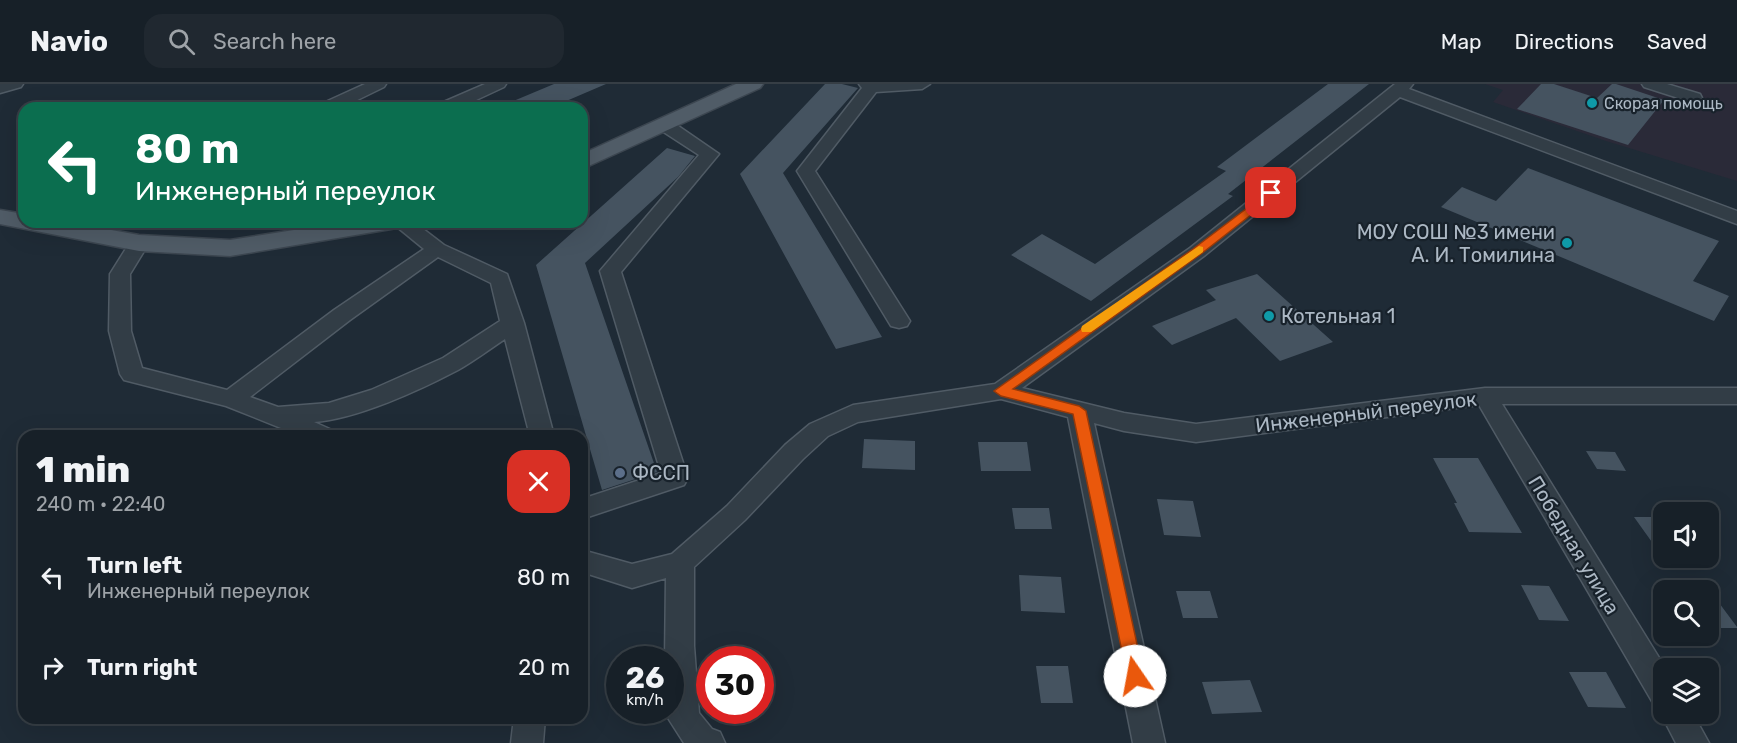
<!DOCTYPE html>
<meta charset="utf-8">
<style>
:root{--surface:#172028;--page:#202830;--text:#f1f3f6;--muted:#9ea3a8;--line:#363e45}
body{margin:0;font-family:Rubik,sans-serif;background:var(--page);color:var(--text);height:100vh;display:flex;flex-direction:column;font-size:22px;white-space:nowrap}
*{box-sizing:border-box;margin:0}
p{font-size:20px;color:var(--muted)}
.icon{flex:none;width:33px;height:33px;fill:none;stroke:currentColor;stroke-width:2;stroke-linecap:round;stroke-linejoin:round}
.map{position:relative;flex:1;overflow:hidden}
.details{position:absolute;left:18px;top:346px;width:570px;height:294px;display:flex;flex-direction:column;background:var(--surface);border-radius:18px;box-shadow:0 6px 24px #0002,0 0 0 2px var(--line)}
.details>*{flex:none}
.guide{position:absolute;left:18px;top:18px;width:570px;height:126px;border-radius:18px;box-shadow:0 6px 24px #0002,0 0 0 2px var(--line);background:#0b6e4f;color:#fff;overflow:hidden}
.fabs{position:absolute;left:1653px;top:418px;display:grid;gap:12px}
.fabs a{display:grid;place-items:center;width:66px;height:66px;border-radius:12px;background:var(--surface);box-shadow:0 6px 24px #0002,0 0 0 2px var(--line);font-size:30px}
.speed{position:absolute;left:606px;top:562px;display:flex;gap:12px;font-size:30px;font-weight:700;text-align:center}
.speed>*{display:grid;place-content:center;width:78px;height:78px;border-radius:50%;background:var(--surface);box-shadow:0 6px 24px #0002,0 0 0 2px var(--line);line-height:1}
.speed small{font-size:15px;font-weight:400}
.speed .limit{border:9px solid #d22;background:#fff;color:#111}
.pin{position:absolute;display:grid;place-items:center;width:51px;height:51px;color:#fff;margin:-26px;border-radius:12px;box-shadow:0 3px 9px #0006}
.me{position:absolute;width:66px;margin:-33px;rotate:348deg;stroke-linejoin:round;filter:drop-shadow(0 0 4px #0008)}
.turn{display:flex;align-items:center;gap:21px;height:126px;padding:0 18px;font-size:27px}
.turn .icon{width:78px;height:78px;stroke-width:2.5}
.turn b{display:block;font-size:42px;line-height:51px}
.round{display:grid;place-items:center;flex:none;width:63px;height:63px;border-radius:18px;background:var(--page)}
.overview{display:flex;align-items:center;justify-content:space-between;height:102px;padding:0 18px}
h1{font-size:36px;font-weight:800;line-height:45px}
ul{padding:0;list-style:none}
li{display:flex;align-items:center;gap:18px;height:90px;padding:0 18px}
li div{flex:1}
li b{display:block;font-size:22px}
li em{font-style:normal}
header{display:flex;align-items:center;gap:36px;box-sizing:border-box;height:84px;padding:0 30px;background:var(--surface);border-bottom:2px solid var(--line)}
header strong{font-size:28px}
nav{display:flex;gap:33px;margin-inline-start:auto;font-size:21px}
.search{width:420px;height:54px;background:var(--page);display:flex;align-items:center;gap:15px;box-sizing:border-box;padding:0 21px;border-radius:18px;color:var(--muted);font-size:22px}
.map>svg:first-child{display:block}
.medical{fill:#2a2a38}
.building{fill:#455360}
.lines{fill:none;stroke-linecap:round;stroke-linejoin:round}
.minor-casing{stroke:#505b65;stroke-width:3}
.major-casing{stroke:#3c4650;stroke-width:3}
.minor{fill:#323d46;fill-rule:evenodd}
.major{fill:#505c67;fill-rule:evenodd}
.route{fill:#ea580c;stroke:#983908;stroke-width:1.5}
.slow{fill:#f59e0b}
.culture-dot{fill:#0f9aa8;stroke:#18222b;stroke-width:2}
.service-dot{fill:#5c6f8a;stroke:#18222b;stroke-width:2}
.labels{text-anchor:middle;dominant-baseline:central;stroke-width:4.5;stroke-linejoin:round;paint-order:stroke}
.far-poi-label{font-size:16px;fill:#acb8c4;stroke:#18222b;text-anchor:start}
.poi-label{font-size:20px;fill:#acb8c4;stroke:#18222b;text-anchor:start}
.street-label{font-size:20px;fill:#acb8c4;stroke:#18222b}
</style>
<header>
<strong>Navio</strong>
<div class="search"><svg class="icon" aria-label="search" viewBox="0 0 24 24"><circle cx="10" cy="10" r="6"/><path d="M15 15l6 6"/></svg>Search here</div>
<nav><a>Map</a><a>Directions</a><a>Saved</a></nav>
</header>
<div class="map">
<svg width="1737" height="659" viewBox="0 0 1737 659">
<rect width="100%" height="100%" fill="#1f2b36"/>
<path class="medical" d="M 1485,0 L 1737,0 L 1737,97 L 1606,57 L 1493,18 L 1503,6 Z"/>
<path class="building" d="M 554,0 L 606,0 L 550,24 L 497,24 Z
M 825,0 L 842,0 L 858,4 L 783,89 L 882,253 L 836,265 L 740,90 Z
M 1328,0 L 1369,0 L 1228,110 L 1233,112 L 1091,217 L 1011,171 L 1042,150 L 1095,180 L 1226,87 L 1217,83 Z
M 1541,0 L 1554,0 L 1597,14 L 1612,0 L 1616,0 L 1664,16 L 1628,61 L 1517,25 Z
M 667,64 L 695,72 L 678,93 L 585,179 L 657,388 L 602,406 L 536,181 Z
M 1528,84 L 1719,157 L 1693,197 L 1729,212 L 1714,237 L 1441,123 L 1462,103 L 1496,117 Z
M 1257,190 L 1333,258 L 1280,277 L 1236,234 L 1172,261 L 1152,242 L 1216,216 L 1206,206 Z
M 864,355 L 915,357 L 915,386 L 862,384 Z
M 978,358 L 1027,358 L 1031,387 L 981,387 Z
M 1586,367 L 1615,368 L 1626,387 L 1597,385 Z
M 1433,374 L 1478,374 L 1522,449 L 1469,448 L 1454,419 L 1457,419 Z
M 1157,415 L 1193,417 L 1201,453 L 1164,451 Z
M 1012,424 L 1049,424 L 1052,445 L 1015,445 Z
M 1634,433 L 1664,433 L 1664,475 Z
M 1019,491 L 1061,493 L 1065,529 L 1021,527 Z
M 1521,501 L 1549,502 L 1569,537 L 1539,536 Z
M 1708,504 L 1737,543 L 1737,544 L 1708,544 Z
M 1176,507 L 1210,507 L 1218,534 L 1183,534 Z
M 1036,582 L 1068,582 L 1073,619 L 1041,619 Z
M 1569,588 L 1606,588 L 1626,624 L 1588,623 Z
M 1250,596 L 1262,628 L 1212,630 L 1202,598 Z"/>
<g class="lines">
<defs>
<path id="minor" d="M 0,0 L 23,0 L 21,3 L 0,9 Z
M 365,0 L 386,0 L 384,3 L 341,24 L 319,24 L 321,20 Z
M 485,0 L 506,0 L 504,3 L 459,24 L 437,24 L 439,20 Z
M 859,0 L 930,0 L 922,5 L 876,8 L 815,87 L 910,237 L 907,242 L 899,244 L 891,242 L 797,87 L 862,4 Z
M 1395,0 L 1413,0 L 1409,5 L 1737,127 L 1737,140 L 1400,13 L 1204,172 L 1022,304 L 1124,329 L 1196,340 L 1485,304 L 1737,304 L 1737,320 L 1502,320 L 1666,585 L 1664,585 L 1664,623 L 1653,619 L 1479,321 L 1196,358 L 1124,347 L 1094,339 L 1165,659 L 1133,659 L 1068,333 L 1001,315 L 858,338 L 828,352 L 803,375 L 745,436 L 694,483 L 694,562 L 699,629 L 712,645 L 720,648 L 725,659 L 684,659 L 668,634 L 670,576 L 665,576 L 666,494 L 632,504 L 582,488 L 582,466 L 632,480 L 672,470 L 727,422 L 785,361 L 810,340 L 853,321 L 995,300 L 1190,164 Z
M 1642,0 L 1667,0 L 1700,10 L 1702,14 L 1694,19 L 1644,3 Z
M 665,36 L 671,37 L 719,70 L 621,188 L 688,394 L 684,401 L 582,435 L 582,415 L 661,389 L 600,187 L 699,71 L 659,45 L 656,41 L 659,37 Z
M 391,138 L 414,138 L 444,161 L 507,190 L 524,239 L 554,352 L 530,352 L 505,255 C 490,265 474,277 458,286 C 420,306 357,335 314,338 L 332,346 L 335,352 L 301,352 L 226,322 L 124,296 L 120,290 L 109,247 L 110,190 L 132,155 L 146,155 L 149,159 L 130,190 L 131,247 L 142,284 L 227,306 L 334,226 L 424,165 ZM 438,173 L 491,199 L 500,237 L 443,274 L 371,306 L 329,319 L 278,323 L 250,313 L 350,236 Z
M 1664,623 L 1664,630 L 1693,630 L 1709,659 L 1676,659 L 1661,630 Z
M 514,634 L 545,634 L 543,659 L 511,659 Z"/>
<path id="major" d="M 736,0 L 763,0 L 760,4 L 582,85 L 582,70 Z
M 0,126 L 24,130 L 24,138 L 67,138 L 139,151 L 230,156 L 345,138 L 403,138 L 400,143 L 391,145 L 230,172 L 139,167 L 0,140 Z"/>
</defs>
<use href="#minor" class="minor-casing"/>
<use href="#major" class="major-casing"/>
<use href="#minor" class="minor"/>
<use href="#major" class="major"/>
</g>
<path class="route" d="M 1271,106 L 1275,107 L 1275,112 L 1201,170 L 1013,305 L 1079,322 L 1086,327 L 1144,592 L 1141,598 L 1135,600 L 1129,598 L 1127,592 L 1073,330 L 1001,312 L 994,307 L 1193,165 Z"/>
<path class="slow" d="M 1199,162 L 1203,163 L 1203,168 L 1091,248 L 1082,248 L 1081,245 L 1082,242 Z"/>
<g class="culture-dot">
<circle cx="1592" cy="19" r="6"/>
<circle cx="1567" cy="159" r="6"/>
<circle cx="1269" cy="232" r="6"/>
</g>
<circle class="service-dot" cx="620" cy="389" r="6"/>
<g class="labels">
<g class="far-poi-label">
<text x="1604" y="19">Скорая помощь</text>
</g>
<g class="poi-label">
<text x="1555" y="148" text-anchor="end">МОУ СОШ №3 имени<tspan x="1555" dy="23">А. И. Томилина</tspan></text>
<text x="1281" y="232">Котельная 1</text>
<text x="632" y="389">ФССП</text>
</g>
<g class="street-label">
<text transform="translate(1366 328) rotate(-7)">Инженерный переулок</text>
<text transform="translate(1574 461) rotate(59)">Победная улица</text>
</g>
</g>
</svg>
<div class="fabs">
<a><svg class="icon" aria-label="sound" viewBox="0 0 24 24"><path d="M4 9h4l5-4v14l-5-4H4zM17 9q2 3 0 6"/></svg></a>
<a><svg class="icon" aria-label="search" viewBox="0 0 24 24"><circle cx="10" cy="10" r="6"/><path d="M15 15l6 6"/></svg></a>
<a><svg class="icon" aria-label="layers" viewBox="0 0 24 24"><path d="M12 4l9 5-9 5-9-5zM3 14l9 5 9-5"/></svg></a>
</div>
<div class="speed"><div>26<small>km/h</small></div><div class="limit">30</div></div>
<div class="pin" style="left:1271px;top:109px;background:#d93025"><svg class="icon" aria-label="arrive" viewBox="0 0 24 24"><path d="M6 21V4h12l-3 4 3 4H6"/></svg></div>
<svg class="me" style="left:1135px;top:592px" viewBox="-20 -20 40 40"><circle r="19" fill="#fff"/><path d="M0-13L10 11 0 6-10 11z" fill="#ea580c"/></svg>
<div class="guide">
<div class="turn"><svg class="icon" aria-label="left" viewBox="0 0 24 24"><path d="M17 20v-9H6M10 6l-5 5 5 5"/></svg><div><b>80 m</b>Инженерный переулок</div></div>
</div>
<section class="details">
<div class="overview"><div><h1>1 min</h1><p>240 m · 22:40</p></div><a class="round" style="background:#d93025;color:#fff"><svg class="icon" aria-label="close" viewBox="0 0 24 24"><path d="M6 6l12 12M18 6L6 18"/></svg></a></div>
<ul>
<li><svg class="icon" aria-label="left" viewBox="0 0 24 24"><path d="M17 20v-9H6M10 6l-5 5 5 5"/></svg><div><b>Turn left</b><p>Инженерный переулок</p></div><em>80 m</em></li>
<li><svg class="icon" aria-label="right" viewBox="0 0 24 24"><path d="M7 20v-9h11M14 6l5 5-5 5"/></svg><div><b>Turn right</b></div><em>20 m</em></li>
</ul>
</section>
</div>
